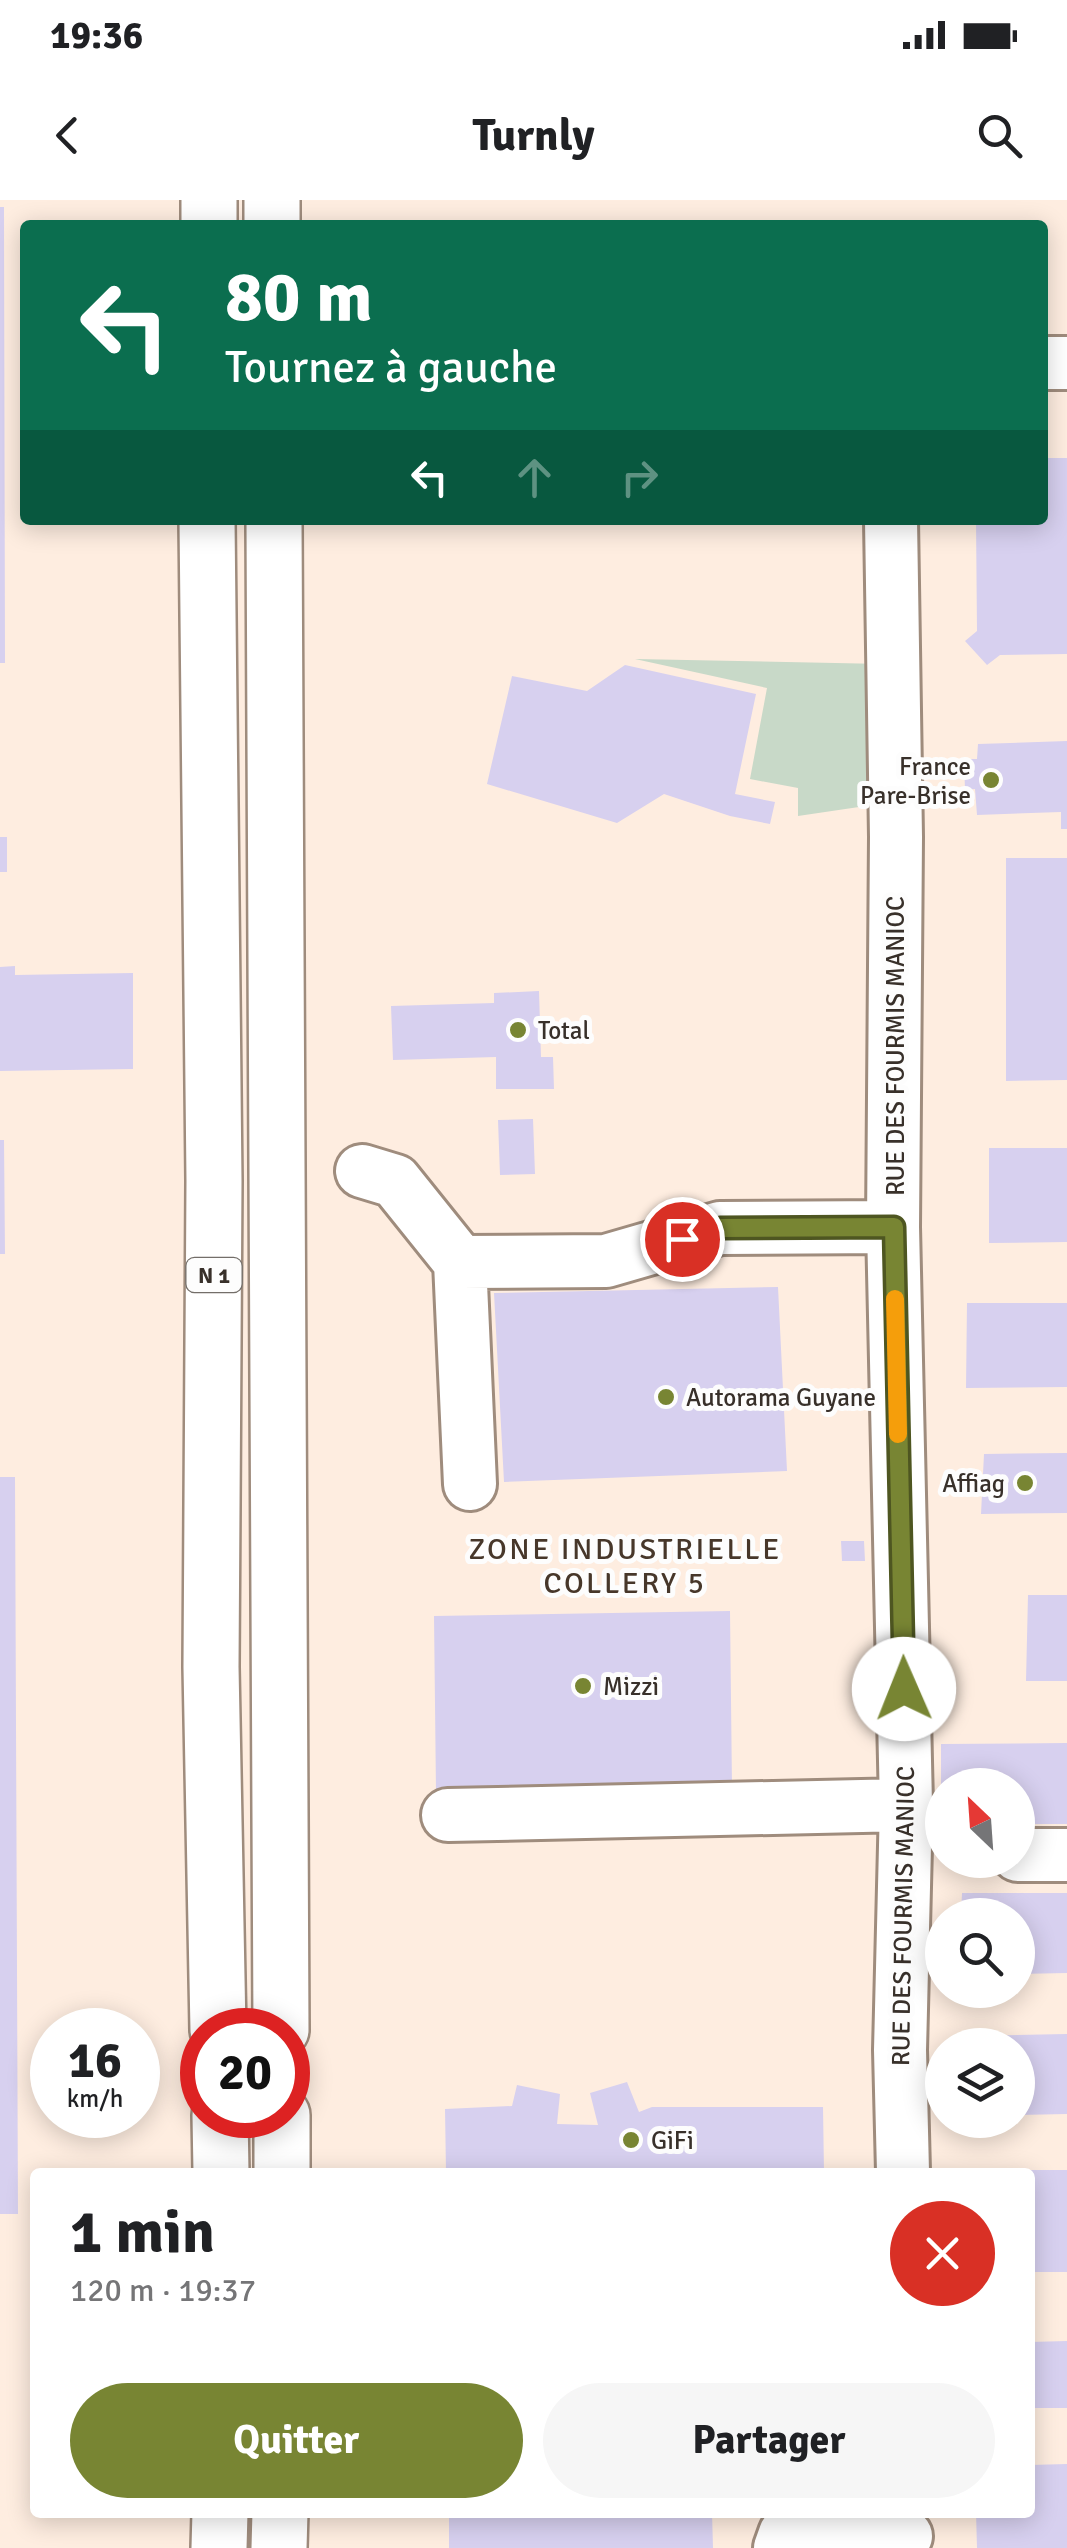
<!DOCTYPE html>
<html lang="fr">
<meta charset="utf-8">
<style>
:root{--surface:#fff;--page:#f6f6f6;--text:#202124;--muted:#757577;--accent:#788533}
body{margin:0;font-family:Signika,sans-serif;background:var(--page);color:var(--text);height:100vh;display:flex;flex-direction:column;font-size:38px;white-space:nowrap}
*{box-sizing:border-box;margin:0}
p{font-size:32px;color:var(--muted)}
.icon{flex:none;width:55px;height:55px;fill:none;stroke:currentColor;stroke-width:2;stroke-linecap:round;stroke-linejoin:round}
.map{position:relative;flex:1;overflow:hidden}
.details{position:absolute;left:30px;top:1968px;width:1005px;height:350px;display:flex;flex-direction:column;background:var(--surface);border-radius:10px;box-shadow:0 5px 25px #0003}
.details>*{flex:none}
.top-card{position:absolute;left:20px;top:20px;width:1028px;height:305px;border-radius:10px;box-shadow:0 5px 25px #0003;background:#0b6e4f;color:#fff;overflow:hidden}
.needle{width:65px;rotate:335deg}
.tools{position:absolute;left:925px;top:1568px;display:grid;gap:20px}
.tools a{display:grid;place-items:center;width:110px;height:110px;border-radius:50%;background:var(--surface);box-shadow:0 5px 25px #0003;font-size:50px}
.speed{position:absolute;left:30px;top:1808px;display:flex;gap:20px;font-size:50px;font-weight:700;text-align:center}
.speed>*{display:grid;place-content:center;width:130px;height:130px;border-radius:50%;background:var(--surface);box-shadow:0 5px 25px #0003;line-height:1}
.speed small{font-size:25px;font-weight:400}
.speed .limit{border:15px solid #d22;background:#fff;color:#111}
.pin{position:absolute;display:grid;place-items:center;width:85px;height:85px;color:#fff;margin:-42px;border:5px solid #fff;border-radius:50%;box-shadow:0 2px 10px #0007}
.me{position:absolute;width:110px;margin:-55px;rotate:359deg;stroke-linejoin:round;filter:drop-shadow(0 0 8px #0008)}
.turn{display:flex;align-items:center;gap:35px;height:210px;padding:0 40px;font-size:45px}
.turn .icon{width:130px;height:130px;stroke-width:2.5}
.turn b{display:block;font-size:70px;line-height:85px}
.lanes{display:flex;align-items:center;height:95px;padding:0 40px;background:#0003;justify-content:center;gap:50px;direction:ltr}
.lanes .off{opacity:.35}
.round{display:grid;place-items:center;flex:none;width:105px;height:105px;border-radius:52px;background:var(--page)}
.overview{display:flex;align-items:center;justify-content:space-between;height:170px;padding:0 40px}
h1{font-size:60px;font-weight:700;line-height:75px}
.action{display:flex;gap:20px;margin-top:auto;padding:20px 40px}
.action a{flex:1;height:115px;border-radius:60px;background:var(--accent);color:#fff;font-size:40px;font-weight:700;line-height:115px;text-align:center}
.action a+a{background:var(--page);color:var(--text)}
.status{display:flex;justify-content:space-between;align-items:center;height:70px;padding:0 50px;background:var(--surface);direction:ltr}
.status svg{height:28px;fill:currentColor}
header{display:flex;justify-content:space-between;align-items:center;height:130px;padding:0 40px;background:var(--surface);font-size:45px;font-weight:700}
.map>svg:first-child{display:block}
.green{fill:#c8d9c8}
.building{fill:#d7d0ef}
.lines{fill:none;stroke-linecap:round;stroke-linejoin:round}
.minor-casing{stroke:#9f8c7d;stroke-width:58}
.major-casing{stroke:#9f8c7d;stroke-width:60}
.minor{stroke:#fff;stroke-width:52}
.major{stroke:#fff;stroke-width:55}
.route-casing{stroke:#4e5621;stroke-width:25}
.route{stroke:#788533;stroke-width:18}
.slow{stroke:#f59e0b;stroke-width:18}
.poi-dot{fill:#788533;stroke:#fdfdfd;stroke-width:4}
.labels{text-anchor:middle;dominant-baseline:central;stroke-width:10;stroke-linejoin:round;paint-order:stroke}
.shield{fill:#fdfdfd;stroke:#736e69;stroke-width:2.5}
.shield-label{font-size:22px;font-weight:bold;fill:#38302a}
.poi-label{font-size:25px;fill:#38302a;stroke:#fdfdfd;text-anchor:start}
.street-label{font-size:25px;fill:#38302a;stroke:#fdfdfd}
.quarter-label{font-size:30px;letter-spacing:2.5px;fill:#47372a;stroke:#fdfdfd}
</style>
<div class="status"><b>19:36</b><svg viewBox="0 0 49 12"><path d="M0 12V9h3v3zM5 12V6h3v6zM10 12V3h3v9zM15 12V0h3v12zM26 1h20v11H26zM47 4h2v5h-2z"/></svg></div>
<header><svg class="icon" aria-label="back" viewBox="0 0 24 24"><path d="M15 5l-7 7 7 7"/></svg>Turnly<svg class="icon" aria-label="search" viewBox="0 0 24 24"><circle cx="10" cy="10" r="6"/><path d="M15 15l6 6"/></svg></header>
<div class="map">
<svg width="1067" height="2348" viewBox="0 0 1067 2348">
<rect width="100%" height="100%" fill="#feede0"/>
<path class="green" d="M 635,459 L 884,464 L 886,603 L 798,616 L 798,588 L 750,579 L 767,488 Z"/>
<path class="building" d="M 0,7 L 4,7 L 5,463 L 0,463 Z
M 1042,258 L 1067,258 L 1067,454 L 1000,455 L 987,465 L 965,441 L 977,431 L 976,320 L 1042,320 Z
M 625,465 L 756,494 L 735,594 L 775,602 L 770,624 L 730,616 L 664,594 L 617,623 L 487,584 L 512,476 L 587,491 Z
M 1067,541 L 1067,629 L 1061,629 L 1061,612 L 977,615 L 975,589 L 965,590 L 964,559 L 977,559 L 978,544 Z
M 0,637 L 7,637 L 7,672 L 0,672 Z
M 1006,658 L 1067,658 L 1067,880 L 1006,881 Z
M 15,766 L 15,775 L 133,773 L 133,869 L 0,871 L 0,767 Z
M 539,791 L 541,857 L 553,857 L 554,889 L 496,889 L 496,857 L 393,860 L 391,806 L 494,803 L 494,793 Z
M 533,919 L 535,974 L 500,975 L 498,920 Z
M 0,940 L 4,940 L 5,1054 L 0,1054 Z
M 989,948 L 1067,948 L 1067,1042 L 989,1043 Z
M 778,1087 L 787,1271 L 504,1282 L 494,1093 Z
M 967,1103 L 1067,1103 L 1067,1187 L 966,1188 Z
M 1067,1253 L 1067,1313 L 981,1314 L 984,1254 Z
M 0,1277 L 15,1277 L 18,2014 L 0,2014 Z
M 841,1341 L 864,1341 L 865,1361 L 842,1361 Z
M 1028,1395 L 1067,1395 L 1067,1481 L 1026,1481 Z
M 730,1411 L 732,1588 L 436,1592 L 434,1416 Z
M 1067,1543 L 1067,1624 L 1018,1624 L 1018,1585 L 941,1585 L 941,1544 Z
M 962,1693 L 1067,1693 L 1067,1773 L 1018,1774 L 1018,1715 L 961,1715 Z
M 1067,1834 L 1067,1914 L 1018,1915 L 1018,1845 L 973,1845 L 973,1836 Z
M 627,1882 L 639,1912 L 652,1907 L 823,1907 L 824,1972 L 446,1972 L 445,1909 L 512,1906 L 517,1885 L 560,1894 L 557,1924 L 598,1925 L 590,1893 Z
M 1030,1970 L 1067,1970 L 1067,2072 L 1030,2072 Z
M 1067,2141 L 1067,2208 L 1030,2208 L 1030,2142 Z
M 1067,2264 L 1067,2348 L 977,2348 L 976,2312 L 1030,2312 L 1030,2265 Z
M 449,2312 L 712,2312 L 713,2348 L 449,2348 Z"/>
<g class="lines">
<defs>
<path id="minor" d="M 1042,163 L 1067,163
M 891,320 L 896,637 L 893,1027 L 906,1605 L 900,1850 L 903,1972
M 362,971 L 395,981 L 460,1062
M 470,1284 L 460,1062 L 606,1061 L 720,1028 L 893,1027
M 448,1615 L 906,1605
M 1018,1655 L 1067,1655
M 780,2348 L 785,2334 L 802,2329 L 854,2336 L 906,2336"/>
<path id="major" d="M 209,0 L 209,25
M 272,0 L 272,25
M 207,320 L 214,981 L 211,1467 L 218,1830
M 274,320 L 281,1830
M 220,1915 L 221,1972
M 282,1915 L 282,1972
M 219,2348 L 220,2312
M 279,2348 L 280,2312"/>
</defs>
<use href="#minor" class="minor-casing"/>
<use href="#major" class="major-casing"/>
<use href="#minor" class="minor"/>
<use href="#major" class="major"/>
</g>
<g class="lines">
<defs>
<path id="route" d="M 682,1039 L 720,1028 L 894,1027 L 904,1489"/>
</defs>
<use href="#route" class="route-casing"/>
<use href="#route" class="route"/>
<path class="slow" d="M 895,1099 L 898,1234"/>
</g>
<g class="poi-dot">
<circle cx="991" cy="580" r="10"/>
<circle cx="518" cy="830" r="10"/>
<circle cx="666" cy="1197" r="10"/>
<circle cx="1025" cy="1283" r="10"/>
<circle cx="583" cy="1486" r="10"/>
<circle cx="631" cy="1940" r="10"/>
</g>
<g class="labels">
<rect class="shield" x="186.5" y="1058" width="55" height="34" rx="8"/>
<g class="shield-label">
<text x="214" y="1075">N 1</text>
</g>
<g class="poi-label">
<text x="971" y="566" text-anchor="end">France<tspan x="971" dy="29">Pare-Brise</tspan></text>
<text x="538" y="830">Total</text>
<text x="686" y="1197">Autorama Guyane</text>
<text x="1005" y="1283" text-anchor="end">Affiag</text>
<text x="603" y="1486">Mizzi</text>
<text x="651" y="1940">GiFi</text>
</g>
<g class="street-label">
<text transform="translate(895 846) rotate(-90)">RUE DES FOURMIS MANIOC</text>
<text transform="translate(903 1716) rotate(-89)">RUE DES FOURMIS MANIOC</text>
</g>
<g class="quarter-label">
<text x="625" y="1349">ZONE INDUSTRIELLE<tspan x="625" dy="34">COLLERY 5</tspan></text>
</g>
</g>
</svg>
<div class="tools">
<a><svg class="needle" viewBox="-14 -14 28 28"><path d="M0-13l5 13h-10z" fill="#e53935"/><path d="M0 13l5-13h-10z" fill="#757577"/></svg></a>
<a><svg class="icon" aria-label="search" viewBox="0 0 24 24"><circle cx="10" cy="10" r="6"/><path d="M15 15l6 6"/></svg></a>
<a><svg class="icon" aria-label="layers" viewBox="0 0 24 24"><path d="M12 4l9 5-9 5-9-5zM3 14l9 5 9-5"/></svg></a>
</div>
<div class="speed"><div>16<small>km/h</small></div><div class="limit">20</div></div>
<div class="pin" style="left:682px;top:1039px;background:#d93025"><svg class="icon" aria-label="arrive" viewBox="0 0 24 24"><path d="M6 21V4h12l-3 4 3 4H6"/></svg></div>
<svg class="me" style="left:904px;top:1489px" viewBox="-20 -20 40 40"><circle r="19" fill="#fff"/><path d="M0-13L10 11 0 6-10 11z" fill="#788533"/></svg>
<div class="top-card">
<div class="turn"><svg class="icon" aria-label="left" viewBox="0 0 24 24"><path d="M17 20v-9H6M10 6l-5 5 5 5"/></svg><div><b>80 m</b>Tournez à gauche</div></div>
<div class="lanes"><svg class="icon" aria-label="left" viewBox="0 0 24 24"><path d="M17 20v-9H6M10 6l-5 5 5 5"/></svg><svg class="icon off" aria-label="ahead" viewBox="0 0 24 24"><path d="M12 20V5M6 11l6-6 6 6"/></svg><svg class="icon off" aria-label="right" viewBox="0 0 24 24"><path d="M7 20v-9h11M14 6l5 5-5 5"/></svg></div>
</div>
<section class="details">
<div class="overview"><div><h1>1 min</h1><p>120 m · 19:37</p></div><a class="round" style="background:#d93025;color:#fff"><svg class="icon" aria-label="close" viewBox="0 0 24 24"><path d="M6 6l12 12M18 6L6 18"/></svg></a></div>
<div class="action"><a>Quitter</a><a>Partager</a></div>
</section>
</div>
